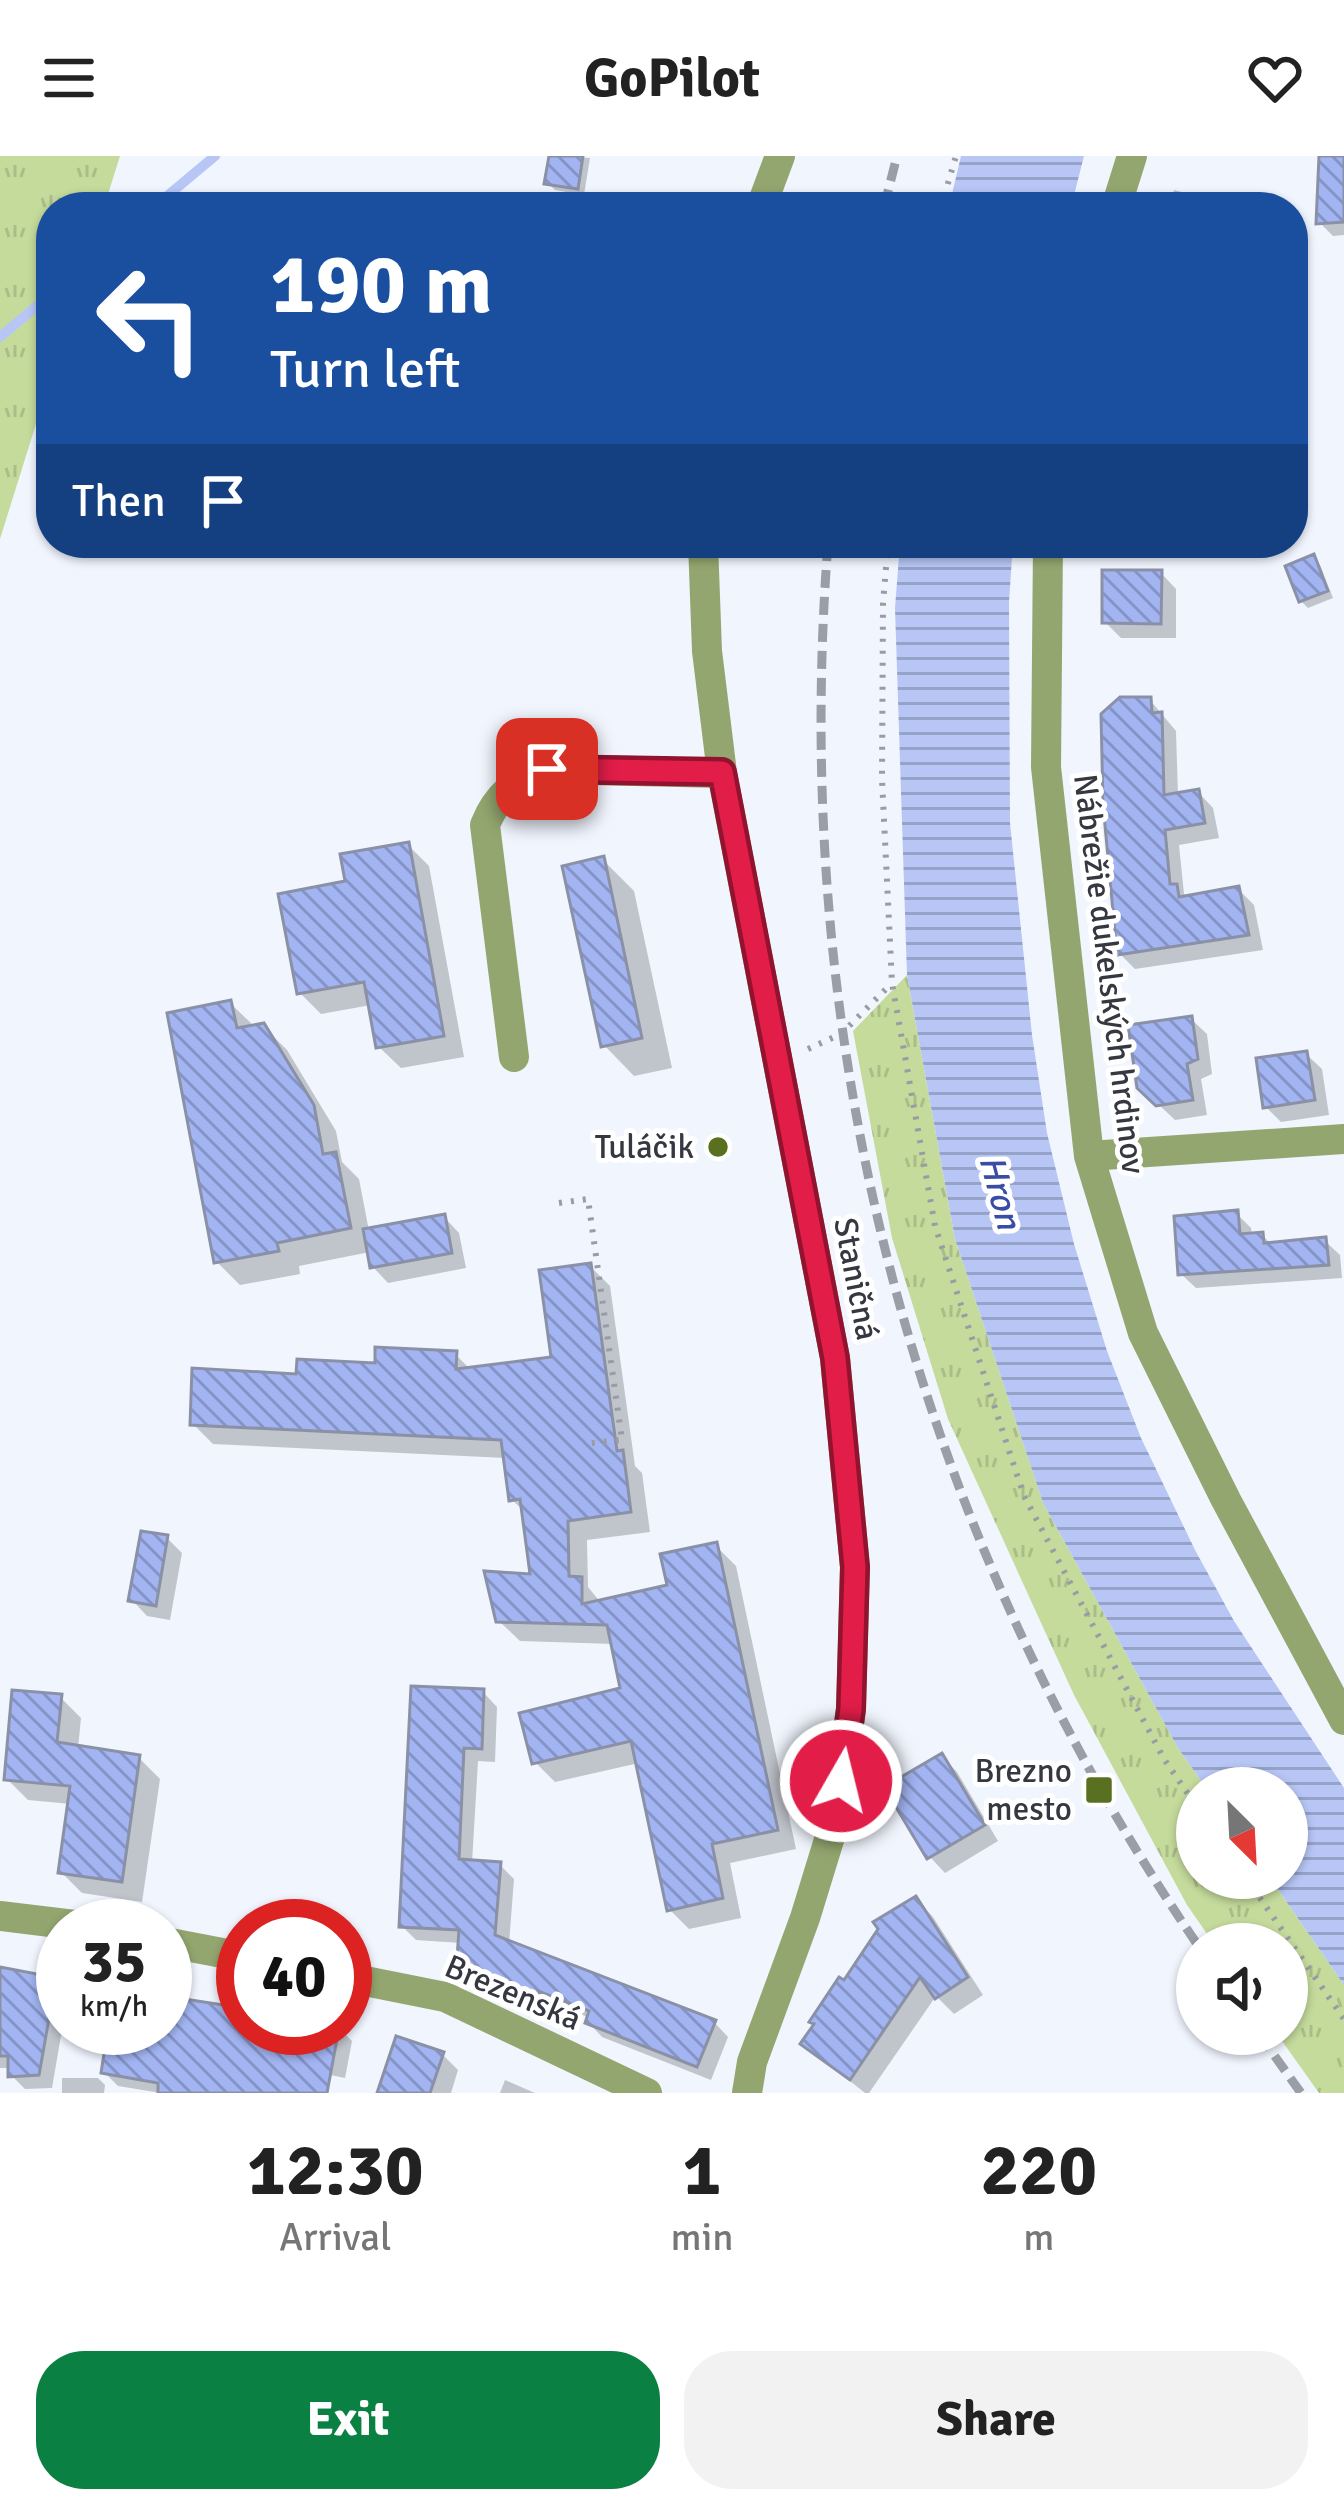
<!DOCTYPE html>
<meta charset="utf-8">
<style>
:root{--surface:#fff;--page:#f2f2f2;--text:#222;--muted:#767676;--accent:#0b8043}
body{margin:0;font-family:Signika,sans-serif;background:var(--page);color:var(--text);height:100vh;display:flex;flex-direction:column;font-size:45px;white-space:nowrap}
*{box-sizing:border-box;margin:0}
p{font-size:39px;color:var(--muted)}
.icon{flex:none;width:66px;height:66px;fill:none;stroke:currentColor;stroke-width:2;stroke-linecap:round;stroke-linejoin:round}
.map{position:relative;height:1937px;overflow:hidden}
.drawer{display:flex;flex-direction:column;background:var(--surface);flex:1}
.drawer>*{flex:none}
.hud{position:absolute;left:36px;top:36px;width:1272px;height:366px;border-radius:48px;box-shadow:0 3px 9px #0004;background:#1a4fa0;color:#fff;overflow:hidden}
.needle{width:78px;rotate:156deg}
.controls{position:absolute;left:1176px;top:1611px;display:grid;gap:24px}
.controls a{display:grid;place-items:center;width:132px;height:132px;border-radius:50%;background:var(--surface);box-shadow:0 3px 9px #0004;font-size:60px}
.speed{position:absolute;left:36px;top:1743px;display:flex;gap:24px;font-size:60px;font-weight:700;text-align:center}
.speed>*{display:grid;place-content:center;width:156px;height:156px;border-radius:50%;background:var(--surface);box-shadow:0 3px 9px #0004;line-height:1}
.speed small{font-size:30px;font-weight:400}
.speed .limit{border:18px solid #d22;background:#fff;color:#111}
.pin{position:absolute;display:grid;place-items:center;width:102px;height:102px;color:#fff;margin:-51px;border-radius:24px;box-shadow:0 6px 18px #0006}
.me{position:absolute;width:132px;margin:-66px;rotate:8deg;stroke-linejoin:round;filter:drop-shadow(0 0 9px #0008)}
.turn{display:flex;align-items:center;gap:42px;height:252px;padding:0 36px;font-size:54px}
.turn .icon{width:156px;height:156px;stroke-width:2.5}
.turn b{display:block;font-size:84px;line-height:102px}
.then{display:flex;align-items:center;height:114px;padding:0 36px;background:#0003;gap:24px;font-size:45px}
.eta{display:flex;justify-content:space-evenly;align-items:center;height:204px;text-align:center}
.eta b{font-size:72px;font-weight:800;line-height:84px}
.cta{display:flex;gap:24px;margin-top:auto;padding:24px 36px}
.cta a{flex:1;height:138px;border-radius:48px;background:var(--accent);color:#fff;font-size:48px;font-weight:800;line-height:138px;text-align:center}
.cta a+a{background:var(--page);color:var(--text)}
header{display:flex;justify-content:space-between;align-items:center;height:156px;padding:0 36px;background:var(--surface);font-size:54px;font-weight:800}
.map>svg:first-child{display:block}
.grass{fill:url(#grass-tufts)}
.water{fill:url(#water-rules)}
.shadow{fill:#0003}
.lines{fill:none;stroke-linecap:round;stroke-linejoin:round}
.stream{stroke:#b7c6f5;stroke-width:10}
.building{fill:url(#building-back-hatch);stroke:#8a91a7;stroke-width:3}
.path{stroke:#999ca5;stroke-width:6;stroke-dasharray:3 9;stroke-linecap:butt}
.minor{stroke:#93a66f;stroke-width:30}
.rail{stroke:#9a9ea7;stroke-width:9;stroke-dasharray:18 9;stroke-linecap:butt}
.route-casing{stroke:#92132f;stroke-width:30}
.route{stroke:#e11d48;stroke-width:21}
.poi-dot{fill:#597020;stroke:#fff;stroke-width:4.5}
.labels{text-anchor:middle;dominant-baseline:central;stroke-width:10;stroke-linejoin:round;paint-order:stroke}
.street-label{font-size:33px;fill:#353841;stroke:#fff}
.poi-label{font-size:33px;fill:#353841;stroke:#fff;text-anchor:end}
.water-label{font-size:36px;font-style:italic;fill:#3a4ca4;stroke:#fff}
</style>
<header><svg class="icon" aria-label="menu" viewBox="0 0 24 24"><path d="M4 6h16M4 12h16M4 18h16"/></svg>GoPilot<svg class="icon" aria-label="heart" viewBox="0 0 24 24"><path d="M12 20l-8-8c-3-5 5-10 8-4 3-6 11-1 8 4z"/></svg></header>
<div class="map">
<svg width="1344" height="1937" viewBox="0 0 1344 1937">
<defs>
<pattern id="grass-tufts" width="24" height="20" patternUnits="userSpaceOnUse" patternTransform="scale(3)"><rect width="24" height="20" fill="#c5db9c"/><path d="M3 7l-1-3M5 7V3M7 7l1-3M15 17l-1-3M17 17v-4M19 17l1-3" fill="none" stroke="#aabd88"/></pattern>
<pattern id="water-rules" width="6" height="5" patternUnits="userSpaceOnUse" patternTransform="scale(3)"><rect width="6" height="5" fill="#b7c6f5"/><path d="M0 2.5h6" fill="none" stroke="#96a2c8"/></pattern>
<pattern id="building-back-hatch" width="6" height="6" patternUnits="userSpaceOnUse" patternTransform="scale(3)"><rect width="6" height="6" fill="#a2b5f2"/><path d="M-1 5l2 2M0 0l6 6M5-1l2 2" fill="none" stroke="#8594c6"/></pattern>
</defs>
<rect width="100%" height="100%" fill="#f1f5fe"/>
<path class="grass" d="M 0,0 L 120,0 L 104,51 L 51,51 L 51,220 L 0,383 Z
M 907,819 L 955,1083 L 1043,1347 L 1178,1592 L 1206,1632 L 1197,1632 L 1197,1722 L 1270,1722 L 1344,1829 L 1344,1937 L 1319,1937 L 1277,1878 L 1287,1878 L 1287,1788 L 1214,1788 L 1187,1749 L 1074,1539 L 948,1263 L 892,1082 L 853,875 Z"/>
<path class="water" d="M 961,0 L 1084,0 L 1071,51 L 949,51 Z
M 900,387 L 1013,387 L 1009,446 L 1010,667 L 1032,879 L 1047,977 L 1074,1088 L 1107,1195 L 1141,1282 L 1195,1394 L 1234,1465 L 1344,1632 L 1344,1829 L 1270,1722 L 1287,1722 L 1287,1632 L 1206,1632 L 1178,1592 L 1043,1347 L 955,1083 L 907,819 L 895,452 Z"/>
<path class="shadow" d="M 552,0 L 590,2 L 584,39 L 555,34 L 548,27 Z
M 1322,0 L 1344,0 L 1344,79 L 1333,80 L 1320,67 Z
M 1174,34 L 1221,46 L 1226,51 L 1170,51 Z
M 1313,402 L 1320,409 L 1333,442 L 1308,452 L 1301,445 Z
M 1161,417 L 1176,433 L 1176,482 L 1121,482 L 1105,466 Z
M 1150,544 L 1176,575 L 1178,640 L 1198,636 L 1213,652 L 1219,682 L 1179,689 L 1184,738 L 1188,742 L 1238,733 L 1254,749 L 1263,794 L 1135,813 L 1120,798 Z
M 408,689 L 429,710 L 464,901 L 401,912 L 379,891 L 371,849 L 321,858 L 299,836 L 349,728 Z
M 603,704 L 634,735 L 672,912 L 634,920 L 604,889 Z
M 230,847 L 255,871 L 263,870 L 287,894 L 336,975 L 342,1006 L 359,1023 L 369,1075 L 444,1061 L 459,1077 L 466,1112 L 388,1127 L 373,1111 L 370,1096 L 299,1110 L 300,1118 L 240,1129 L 217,1106 Z
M 1191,863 L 1207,878 L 1212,918 L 1201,923 L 1207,959 L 1175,964 L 1140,931 Z
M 1306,898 L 1322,913 L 1329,959 L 1281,966 L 1265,950 Z
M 1237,1058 L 1251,1072 L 1252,1080 L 1262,1079 L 1273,1090 L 1325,1085 L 1340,1099 L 1342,1122 L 1196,1132 L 1181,1118 Z
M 590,1110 L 610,1130 L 635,1310 L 642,1317 L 650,1376 L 587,1384 L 588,1431 L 601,1447 L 670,1431 L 716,1390 L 736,1410 L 796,1693 L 730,1707 L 741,1762 L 689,1773 L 669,1753 L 639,1607 L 555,1626 L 535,1606 L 624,1534 L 614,1488 L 520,1485 L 499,1465 L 534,1421 L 525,1356 L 512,1344 L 506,1302 L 213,1288 L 193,1268 L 299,1221 L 455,1198 L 471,1214 L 555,1203 Z
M 167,1382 L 182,1397 L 170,1464 L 147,1460 L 132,1444 Z
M 483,1536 L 497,1551 L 495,1606 L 478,1605 L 472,1707 L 500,1709 L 514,1723 L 509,1788 L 714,1866 L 728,1881 L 711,1924 L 602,1881 L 588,1866 L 590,1862 L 552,1847 L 547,1860 L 473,1829 L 459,1814 L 461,1787 L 416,1784 L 402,1770 Z
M 60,1541 L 81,1562 L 78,1592 L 139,1602 L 160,1623 L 142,1746 L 82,1737 L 61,1716 L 71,1648 L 28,1644 L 7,1623 Z
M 942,1601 L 957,1616 L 998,1685 L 945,1717 L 930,1701 L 889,1632 Z
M 916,1743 L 933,1761 L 983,1839 L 954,1858 L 936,1840 L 869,1937 L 865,1937 L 804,1888 L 845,1829 Z
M 0,1814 L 63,1825 L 63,1868 L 52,1932 L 25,1933 L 11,1919 L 11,1912 L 0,1912 Z
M 165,1842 L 243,1855 L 243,1872 L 339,1872 L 352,1885 L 345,1922 L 316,1916 L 312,1937 L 161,1937 L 118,1930 L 104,1916 L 111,1872 L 165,1872 Z
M 443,1899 L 458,1914 L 451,1937 L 385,1937 Z
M 62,1922 L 98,1922 L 105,1929 L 104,1937 L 62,1937 Z
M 505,1924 L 535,1937 L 500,1937 Z"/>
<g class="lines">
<path class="stream" d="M 154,51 L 215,0
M 0,181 L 51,138"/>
</g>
<path class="building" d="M 549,0 L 583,0 L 578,33 L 544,28 Z
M 1319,0 L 1344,0 L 1344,66 L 1316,68 Z
M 1314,398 L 1328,435 L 1299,446 L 1285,410 Z
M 1102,414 L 1162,414 L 1161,468 L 1102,467 Z
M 1120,541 L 1151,541 L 1152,557 L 1162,556 L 1164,639 L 1199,633 L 1205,667 L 1165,674 L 1170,728 L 1177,728 L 1179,741 L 1239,730 L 1249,779 L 1117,799 L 1103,648 L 1101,558 Z
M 409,686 L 444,880 L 376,892 L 364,826 L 297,838 L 278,738 L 345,725 L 340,698 Z
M 604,700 L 642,882 L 601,891 L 562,710 Z
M 231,844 L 237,872 L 264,867 L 314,949 L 323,998 L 336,996 L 351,1072 L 277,1087 L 279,1095 L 214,1107 L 167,857 Z
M 1192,860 L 1198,903 L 1187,908 L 1193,944 L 1156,950 L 1137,932 L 1128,869 Z
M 1307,895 L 1315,944 L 1263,952 L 1256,902 Z
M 1238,1054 L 1240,1078 L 1263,1076 L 1264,1087 L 1326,1081 L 1329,1109 L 1178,1119 L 1174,1060 Z
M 445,1058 L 452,1097 L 370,1112 L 363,1073 Z
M 591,1107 L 617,1295 L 623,1294 L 631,1356 L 568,1365 L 569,1420 L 582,1421 L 582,1448 L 667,1429 L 660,1398 L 717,1386 L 778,1674 L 712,1688 L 723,1742 L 667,1755 L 631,1585 L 532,1608 L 519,1557 L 620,1532 L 607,1469 L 496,1466 L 484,1415 L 530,1418 L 520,1343 L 509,1345 L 501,1284 L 190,1269 L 192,1212 L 296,1218 L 297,1203 L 375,1207 L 375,1191 L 457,1195 L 456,1213 L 551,1201 L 539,1114 Z
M 141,1375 L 168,1379 L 156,1450 L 128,1445 Z
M 411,1530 L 484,1533 L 482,1593 L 464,1592 L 459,1703 L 501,1706 L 495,1779 L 716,1864 L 697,1911 L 585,1867 L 589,1855 L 538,1835 L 533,1848 L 456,1815 L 459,1774 L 399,1771 Z
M 12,1534 L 62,1538 L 57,1586 L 140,1599 L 122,1726 L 58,1717 L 70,1630 L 4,1624 Z
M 942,1597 L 985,1669 L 927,1703 L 884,1631 Z
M 916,1740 L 968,1821 L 935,1843 L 920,1821 L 850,1924 L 800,1888 L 814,1868 L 809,1866 L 839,1821 L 844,1824 L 878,1773 L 873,1766 Z
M 0,1811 L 63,1823 L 63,1853 L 51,1851 L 39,1919 L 8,1921 L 8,1900 L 0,1900 Z
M 165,1840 L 243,1852 L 243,1872 L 339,1872 L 327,1937 L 158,1937 L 158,1927 L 101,1917 L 108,1872 L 165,1872 Z
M 396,1880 L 444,1896 L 430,1937 L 377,1937 Z"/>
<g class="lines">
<path class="path" d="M 941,51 L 956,0
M 888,387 L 883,447 L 882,623 L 892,827 L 935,1070 L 1024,1340 L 1164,1603 L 1197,1651
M 808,893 L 841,878 L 891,828
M 559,1047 L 588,1043 L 622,1284 L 591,1287
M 1246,1722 L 1344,1863"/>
<path class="minor" d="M 761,51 L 780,0
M 1116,51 L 1132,0
M 703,387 L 707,495 L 722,617 L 835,1202 L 855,1411 L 851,1553 L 836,1661 L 805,1762 L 752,1906 L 747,1937
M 1048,387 L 1046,611 L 1089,1000 L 1143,1177 L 1226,1344 L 1344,1564
M 514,901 L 485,669 C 497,639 516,624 547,613 L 722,617
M 1089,1000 L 1344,983
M 0,1760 L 83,1770
M 165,1786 L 243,1801
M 345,1821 L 445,1841 L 647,1937"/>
<path class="rail" d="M 884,51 L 897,0
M 828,387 C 789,887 914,1373 1197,1788
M 1259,1878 L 1301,1937"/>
</g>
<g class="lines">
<defs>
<path id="route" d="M 547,613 L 722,616 L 835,1202 L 855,1411 L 851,1553 L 841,1625"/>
</defs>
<use href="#route" class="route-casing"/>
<use href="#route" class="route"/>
</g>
<g class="poi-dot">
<circle cx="718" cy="991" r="12"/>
<rect x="1084" y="1619" width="30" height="30" rx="6"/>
</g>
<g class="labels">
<g class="street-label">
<text transform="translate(1109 818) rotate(83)">Nábrežie dukelských hrdinov</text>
<text transform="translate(856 1123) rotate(79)">Staničná</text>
<text transform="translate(513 1837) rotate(23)">Brezenská</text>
</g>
<g class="poi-label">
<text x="694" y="991">Tuláčik</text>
<text x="1072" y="1615">Brezno<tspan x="1072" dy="38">mesto</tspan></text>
</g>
<g class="water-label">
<text transform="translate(1000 1036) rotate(75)">Hron</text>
</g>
</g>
</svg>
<div class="controls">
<a><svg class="needle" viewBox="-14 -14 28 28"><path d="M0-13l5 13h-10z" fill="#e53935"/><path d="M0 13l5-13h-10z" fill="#767676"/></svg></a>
<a><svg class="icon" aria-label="sound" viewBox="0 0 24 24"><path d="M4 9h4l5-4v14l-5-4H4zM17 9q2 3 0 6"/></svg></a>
</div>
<div class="speed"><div>35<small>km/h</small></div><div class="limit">40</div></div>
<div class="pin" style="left:547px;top:613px;background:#d93025"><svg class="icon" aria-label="arrive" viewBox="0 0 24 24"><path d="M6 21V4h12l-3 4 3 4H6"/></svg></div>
<svg class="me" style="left:841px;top:1625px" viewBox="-20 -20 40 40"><circle r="17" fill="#e11d48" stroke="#fff" stroke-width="3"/><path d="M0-11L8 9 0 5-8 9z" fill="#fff"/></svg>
<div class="hud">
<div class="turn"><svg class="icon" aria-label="left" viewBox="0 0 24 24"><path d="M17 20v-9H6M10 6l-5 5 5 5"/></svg><div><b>190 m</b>Turn left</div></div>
<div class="then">Then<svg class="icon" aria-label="arrive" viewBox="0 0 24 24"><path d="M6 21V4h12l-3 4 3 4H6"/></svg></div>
</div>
</div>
<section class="drawer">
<div class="eta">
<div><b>12:30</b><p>Arrival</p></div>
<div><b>1</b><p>min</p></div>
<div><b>220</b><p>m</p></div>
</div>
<div class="cta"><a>Exit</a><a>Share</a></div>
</section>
